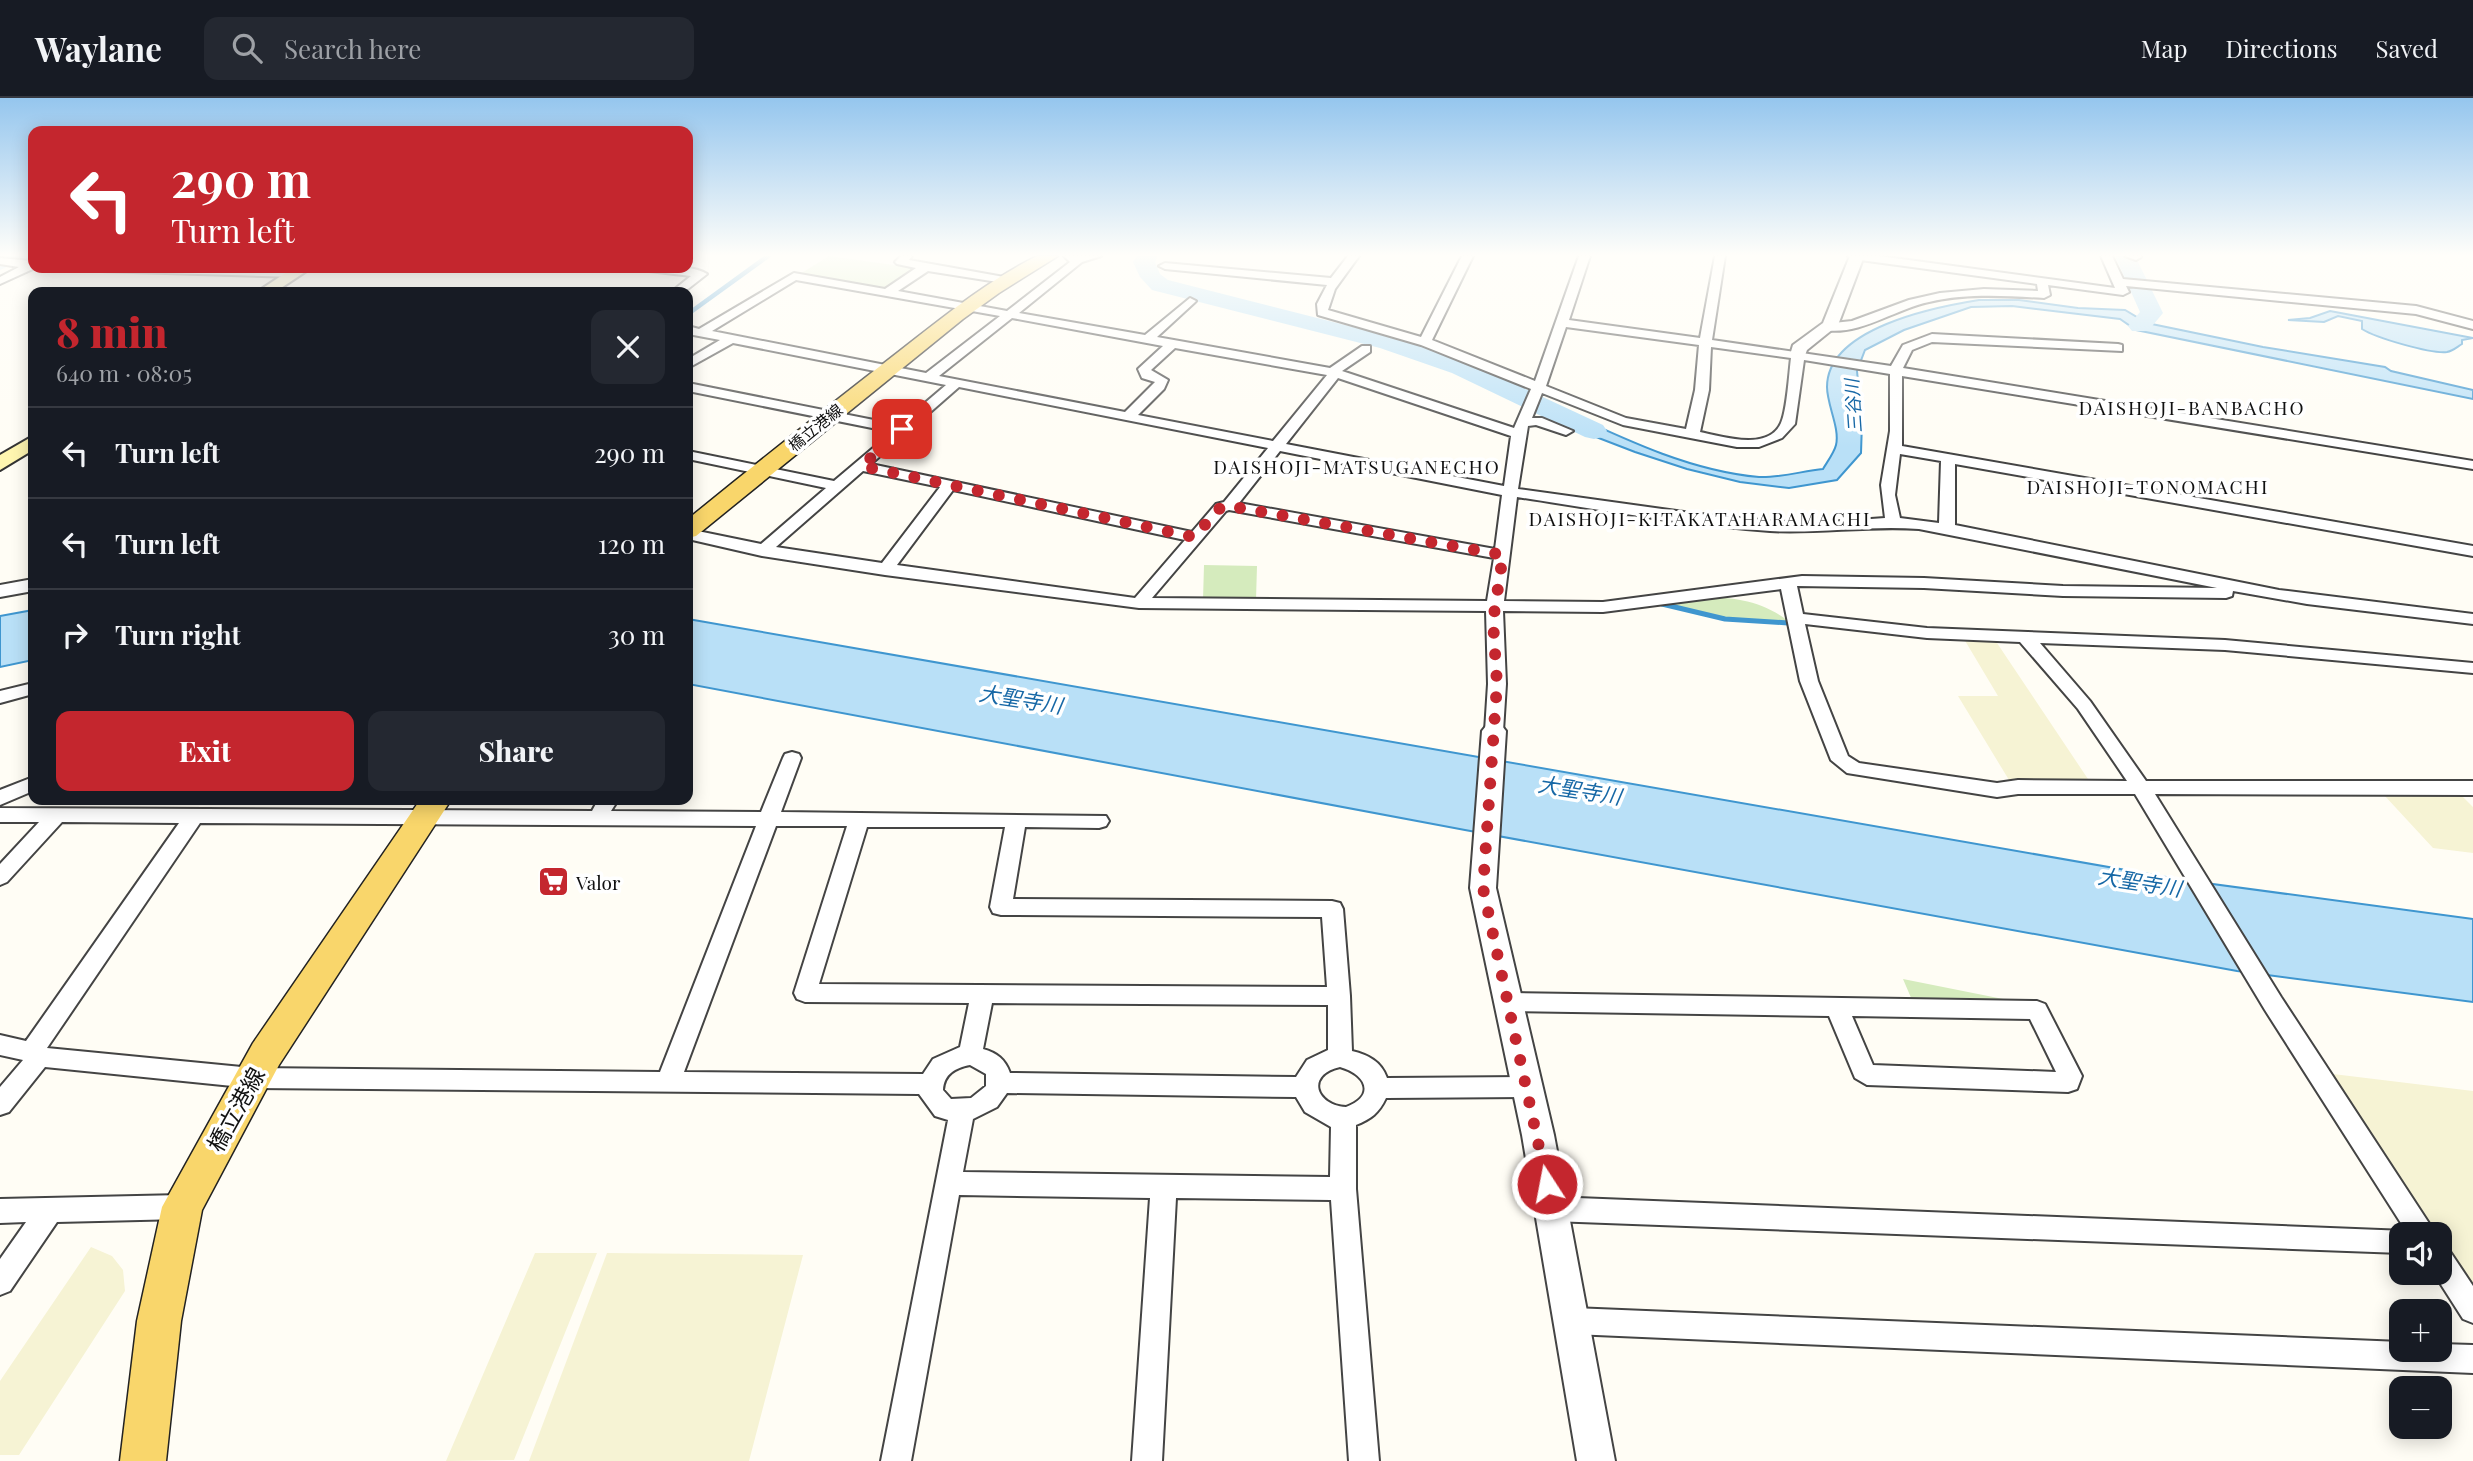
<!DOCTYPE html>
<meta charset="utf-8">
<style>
:root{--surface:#171b24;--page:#242831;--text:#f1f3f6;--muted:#9ea1a6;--line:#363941;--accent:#c4262e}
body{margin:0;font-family:"Playfair Display","Noto Sans JP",serif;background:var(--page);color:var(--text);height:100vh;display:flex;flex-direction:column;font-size:26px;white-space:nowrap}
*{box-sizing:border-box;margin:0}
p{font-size:23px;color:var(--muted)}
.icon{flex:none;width:38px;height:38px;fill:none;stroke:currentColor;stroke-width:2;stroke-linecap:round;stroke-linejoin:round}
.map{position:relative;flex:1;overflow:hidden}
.side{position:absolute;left:28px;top:189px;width:665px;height:518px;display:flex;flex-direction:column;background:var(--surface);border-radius:14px;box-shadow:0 4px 18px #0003}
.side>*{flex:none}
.guide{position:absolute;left:28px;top:28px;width:665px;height:147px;border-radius:14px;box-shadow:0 4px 18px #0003;background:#c4262e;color:#fff;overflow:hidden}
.tools{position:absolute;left:2389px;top:1124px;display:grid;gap:14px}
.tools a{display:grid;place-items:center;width:63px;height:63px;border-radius:14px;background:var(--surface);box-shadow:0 4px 18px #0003;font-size:35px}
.pin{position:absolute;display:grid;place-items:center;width:60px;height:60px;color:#fff;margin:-30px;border-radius:14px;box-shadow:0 4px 10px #0006}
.me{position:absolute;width:77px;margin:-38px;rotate:349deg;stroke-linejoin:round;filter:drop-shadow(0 0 5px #0008)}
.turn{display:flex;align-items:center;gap:24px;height:147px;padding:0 28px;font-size:32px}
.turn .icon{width:91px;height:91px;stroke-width:2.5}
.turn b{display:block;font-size:49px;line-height:60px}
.round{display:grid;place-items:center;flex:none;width:74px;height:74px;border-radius:14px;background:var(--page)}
.overview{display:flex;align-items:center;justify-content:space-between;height:119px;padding:0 28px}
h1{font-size:42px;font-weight:800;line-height:52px;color:var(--accent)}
.primary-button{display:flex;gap:14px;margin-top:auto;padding:14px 28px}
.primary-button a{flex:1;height:80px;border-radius:14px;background:var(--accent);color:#fff;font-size:28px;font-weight:800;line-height:80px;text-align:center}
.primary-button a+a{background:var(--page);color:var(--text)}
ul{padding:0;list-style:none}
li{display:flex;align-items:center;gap:21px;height:91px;padding:0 28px;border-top:2px solid var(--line)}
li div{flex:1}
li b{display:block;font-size:26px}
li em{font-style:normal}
header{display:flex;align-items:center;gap:42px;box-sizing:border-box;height:98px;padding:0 35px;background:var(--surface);border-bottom:2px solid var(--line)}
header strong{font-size:33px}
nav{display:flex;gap:38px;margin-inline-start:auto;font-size:24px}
.search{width:490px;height:63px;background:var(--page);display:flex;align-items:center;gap:18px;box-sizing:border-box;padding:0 24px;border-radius:14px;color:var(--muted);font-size:26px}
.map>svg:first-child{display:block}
.farmland{fill:#f6f3d4}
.green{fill:#d5ebbd}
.water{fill:#b9e0f7;stroke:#3f96cf;stroke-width:2}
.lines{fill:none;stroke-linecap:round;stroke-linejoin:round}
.stream-far1{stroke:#3f96cf;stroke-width:4.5}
.stream{stroke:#3f96cf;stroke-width:5}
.river{fill:#b9e0f7;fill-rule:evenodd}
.minor-casing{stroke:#444;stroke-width:4}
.tertiary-casing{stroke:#444;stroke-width:4}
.secondary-casing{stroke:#333;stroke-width:4}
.primary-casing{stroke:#222;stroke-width:3}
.minor{fill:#fff;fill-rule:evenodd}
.tertiary{fill:#fff;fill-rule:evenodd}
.secondary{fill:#fff6b0;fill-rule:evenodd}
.primary{fill:#f9d66b;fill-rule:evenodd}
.route{stroke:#c4262e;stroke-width:12;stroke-dasharray:0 21.6}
.labels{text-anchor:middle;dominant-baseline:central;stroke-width:7;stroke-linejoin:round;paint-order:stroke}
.far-street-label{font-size:16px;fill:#111;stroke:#fff}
.far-water-label{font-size:18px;font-style:italic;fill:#1768a6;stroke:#fff}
.far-quarter-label{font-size:19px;letter-spacing:2px;fill:#111;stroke:#fff}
.poi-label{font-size:19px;fill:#111;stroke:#fff;text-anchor:start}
.water-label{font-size:21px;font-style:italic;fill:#1768a6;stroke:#fff}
.near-street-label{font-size:23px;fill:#111;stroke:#fff}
</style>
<header>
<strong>Waylane</strong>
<div class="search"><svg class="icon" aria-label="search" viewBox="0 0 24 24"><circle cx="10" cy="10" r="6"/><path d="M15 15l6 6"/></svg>Search here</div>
<nav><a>Map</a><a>Directions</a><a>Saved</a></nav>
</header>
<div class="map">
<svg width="2473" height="1363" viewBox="0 0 2473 1363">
<rect width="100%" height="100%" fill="#fffdf5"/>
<path class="farmland" d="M 1964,541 L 1997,545 L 2088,681 L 2009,682 L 1958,598 L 1998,598 Z
M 2384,697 L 2461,697 L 2473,709 L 2473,755 L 2433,750 Z
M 2333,976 L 2473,993 L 2473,1197 L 2440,1146 L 2440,1136 L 2433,1136 L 2331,980 Z
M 91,1149 L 112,1158 L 123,1172 L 125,1193 L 19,1357 L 0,1357 L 0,1283 Z
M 535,1155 L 597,1155 L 514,1362 L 446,1363 Z
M 607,1155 L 803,1157 L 749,1363 L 529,1363 Z"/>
<path class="green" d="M 829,158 L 915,170 L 885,191 L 800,176 Z
M 1204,467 L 1257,468 L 1256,502 L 1203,502 Z
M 1702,499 C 1733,499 1763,503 1788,523 C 1746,524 1702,518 1662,505 Z
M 1903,881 L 2028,906 L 1912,902 Z"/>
<path class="water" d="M 1979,202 L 2019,202 L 2078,210 L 2125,212 L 2147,225 L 2263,249 L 2385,269 L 2391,273 L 2473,292 L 2473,301 L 2136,232 L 2120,221 L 2012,208 L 1971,209 L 1904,232 L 1865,252 L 1857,273 L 1862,324 L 1861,355 L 1837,382 L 1789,390 L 1740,384 L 1687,371 L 1635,354 L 1544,319 L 1551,307 C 1616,337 1687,373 1759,379 C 1779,380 1803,373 1823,371 C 1827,364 1834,355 1836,347 C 1840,330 1827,307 1827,289 C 1827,230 1935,209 1979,202 Z
M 2330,213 L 2473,240 L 2462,242 L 2462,246 C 2457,249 2453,253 2447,254 C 2431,256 2376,240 2362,231 L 2362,223 L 2338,218 L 2324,224 L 2288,222 L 2310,220 Z
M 33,512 L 33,562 L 0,569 L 0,518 Z
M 688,521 L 2183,782 L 2473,821 L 2473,904 L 2237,873 L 1465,732 L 688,586 Z"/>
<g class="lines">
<path class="stream-far1" d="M 688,216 L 768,158"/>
<path class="stream" d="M 1662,506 L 1725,521 L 1788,525"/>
<path class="river" d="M 0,158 L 26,158 L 23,162 L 0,172 Z
M 1137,158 L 1158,158 L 1155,164 L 1160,176 L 1168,182 L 1396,240 L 1470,265 L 1603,327 L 1607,333 L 1603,339 L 1594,341 L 1585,339 L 1452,275 L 1380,250 L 1152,192 L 1140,179 L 1133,164 Z
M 2115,158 L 2135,158 L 2163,215 L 2148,233 L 2132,233 L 2128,228 L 2140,214 Z"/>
<defs>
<path id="minor" d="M 901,158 L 912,158 L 909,162 L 1004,179 L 1010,182 L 1004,185 L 928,173 L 898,193 L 1007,213 L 1070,164 L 1064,158 L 1101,158 L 1082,164 L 1019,215 L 1145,237 L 1190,200 L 1196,203 L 1194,205 L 1157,239 L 1330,270 L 1362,248 L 1370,248 L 1370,254 L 1342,273 L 1514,330 L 1531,291 L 1421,247 L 1318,217 L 1317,206 L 1327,187 L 1165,171 L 1159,168 L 1165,165 L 1331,180 L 1348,158 L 1359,158 L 1335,191 L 1328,212 L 1421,239 L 1462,158 L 1473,158 L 1432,242 L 1535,283 L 1579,158 L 1590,158 L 1569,222 L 1700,240 L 1715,158 L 1725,158 L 1712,242 L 1891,268 L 1903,247 L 1932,236 L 2118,246 L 2122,247 L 2122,253 L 1932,244 L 1912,252 L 1903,270 L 2473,363 L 2473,371 L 1902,278 L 1902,348 L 2473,448 L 2473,458 L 1955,366 L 1955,427 L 2279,492 L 2473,516 L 2473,526 L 2307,506 L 2233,493 L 2232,498 L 2226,500 L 2063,498 L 1924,490 L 1797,488 L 1803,516 L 1927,530 L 2225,542 L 2473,565 L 2473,575 L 2225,552 L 2040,545 L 2090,603 L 2146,683 L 2473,683 L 2473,697 L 2155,696 L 2281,899 L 2436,1136 L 2401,1136 L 2401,1155 L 1552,1123 L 1543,1119 L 1539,1111 L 1543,1103 L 1552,1099 L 2406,1133 L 2265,912 L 2135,696 L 2018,696 L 1997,699 L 1847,675 L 1831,662 L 1800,583 L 1781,491 L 1603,514 L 1503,513 L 1506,586 L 1503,633 L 1494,639 L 1485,633 L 1488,586 L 1486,513 L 1139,510 L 885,477 L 762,458 L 688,441 L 688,431 L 761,446 L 826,390 L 688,361 L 688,353 L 834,383 L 892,334 L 688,293 L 688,285 L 899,327 L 946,287 L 733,245 L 688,270 L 688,261 L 720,242 L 688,236 L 688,228 L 699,231 L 794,175 L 885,191 L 916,170 L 897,166 L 895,164 ZM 796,182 L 1000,218 L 926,275 L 712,233 ZM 1012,220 L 1163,248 L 1138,271 L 1142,280 L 1155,284 L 1125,314 L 939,278 ZM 1566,229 L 1699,247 L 1695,292 L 1686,331 L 1626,320 L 1546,288 ZM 1711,249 L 1791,260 C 1789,276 1787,312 1781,325 C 1768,354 1721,338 1700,334 L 1709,292 ZM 1175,250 L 1327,277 L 1273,343 L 1138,317 L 1164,291 L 1168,282 L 1151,272 ZM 1804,262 L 1890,276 L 1890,333 L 1881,387 L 1885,420 L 1815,425 L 1769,423 L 1691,415 L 1518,391 L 1528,328 L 1536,327 L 1566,337 L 1573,333 L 1542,320 L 1532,320 L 1542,295 L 1623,327 L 1737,349 L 1759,349 L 1782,340 L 1795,326 ZM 1338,280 L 1511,338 L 1504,388 L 1286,346 ZM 959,289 L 1268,350 L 1224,404 L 1216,406 L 1192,434 L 871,366 ZM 1280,353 L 1502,397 L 1495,451 L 1239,405 ZM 1900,356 L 1941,363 L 1939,425 L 1900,420 L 1895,397 ZM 863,373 L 940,389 L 882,465 L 776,449 ZM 953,392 L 1185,442 L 1135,500 L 897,467 ZM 1517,399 C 1601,412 1685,427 1770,433 C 1820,436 1869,427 1919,431 L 2217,490 L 2063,488 L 1924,480 L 1802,478 L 1603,504 L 1504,503 ZM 1229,412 L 1494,460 L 1487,503 L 1152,500 L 1226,413 ZM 1805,526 L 1927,540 L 2020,544 L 2078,611 L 2127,683 L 2018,682 L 1997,685 L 1859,665 L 1848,658 L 1818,583 Z
M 1848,158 L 1879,158 L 2115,190 L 2101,158 L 2112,158 L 2123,181 L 2416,208 L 2473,223 L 2473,231 L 2416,216 L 2126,188 L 2129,194 L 2123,197 L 2048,187 L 2050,197 L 2044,200 C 2006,198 1967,195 1929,204 C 1895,211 1860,238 1824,232 L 1824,226 L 1852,223 L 1909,202 L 1940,195 L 1984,191 L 2038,193 L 2037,186 L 1853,161 Z
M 2125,158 L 2141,158 L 2141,159 L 2136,162 Z
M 0,160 L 33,163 L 35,170 L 0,186 L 0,179 L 19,169 L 0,166 Z
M 94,170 L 294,173 L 300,176 L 294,179 L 100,173 Z
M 644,170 C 662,170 692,166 707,176 L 684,194 L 671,194 L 691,178 L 649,173 Z
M 33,585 L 33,596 L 0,605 L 0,593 Z
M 792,654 L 799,656 L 801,660 L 781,714 L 1106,718 L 1109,723 L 1106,728 L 1099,730 L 1025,729 L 1013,801 L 1332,803 L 1340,805 L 1343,811 L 1350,898 L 1352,953 C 1368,957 1381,963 1387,980 L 1527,979 L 1536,982 L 1539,989 L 1536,996 L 1527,999 L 1386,1000 C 1379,1015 1371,1021 1356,1027 L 1356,1091 L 1379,1363 L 1349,1363 L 1331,1102 L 1176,1100 L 1162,1363 L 1132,1363 L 1150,1100 L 959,1097 L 911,1363 L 881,1363 L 948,1022 L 935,1018 L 919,996 L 252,990 L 45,969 L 9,1014 L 0,1017 L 0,989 L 23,962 L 0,957 L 0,937 L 26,943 L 179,725 L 62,724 L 7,784 L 0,787 L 0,766 L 39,724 L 0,724 L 0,710 L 592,713 L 598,702 L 618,702 L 611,713 L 761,714 L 783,660 L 785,656 ZM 200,725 L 756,728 L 660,974 L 252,970 L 47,950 ZM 776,728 L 847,728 L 794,895 L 797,901 L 805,904 L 969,905 L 960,949 L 933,961 L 923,976 L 684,974 ZM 867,729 L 1005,729 L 990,809 L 993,815 L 1001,817 L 1322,819 L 1327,889 L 819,886 ZM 992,905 L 1328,907 L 1328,952 L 1307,962 L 1296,979 L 1010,975 C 1005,961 997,955 983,951 ZM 970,967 L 986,976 L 986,988 L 971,1000 L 951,1001 L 943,992 C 944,976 955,970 970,967 ZM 1340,969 C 1365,976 1377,997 1346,1009 C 1316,1007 1305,977 1340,969 ZM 1007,995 L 1296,999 L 1305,1014 L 1331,1029 L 1330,1079 L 963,1074 L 973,1021 L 997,1009 Z
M 33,679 L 33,693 L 0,707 L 0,692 Z
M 1509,895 L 2037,903 L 2045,906 L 2082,978 L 2077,991 L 2068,994 L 1867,987 L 1855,980 L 1829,918 L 1509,913 L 1501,910 L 1498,904 L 1501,898 ZM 1852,918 L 2030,921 L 2056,974 L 1873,967 Z
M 182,1097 L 191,1101 L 195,1109 L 191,1117 L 182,1121 L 57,1124 L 10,1193 L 0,1197 L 0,1161 L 26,1124 L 0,1125 L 0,1101 Z
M 2440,1148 L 2449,1152 L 2473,1188 L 2473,1225 L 2463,1221 L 2433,1174 L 2440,1174 Z
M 1573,1210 L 2401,1244 L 2401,1251 L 2440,1251 L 2440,1246 L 2473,1247 L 2473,1275 L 1573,1236 L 1563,1233 L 1559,1223 L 1563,1213 Z"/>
<path id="tertiary" d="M 1850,158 L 1864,158 L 1838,227 L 1807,252 L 1804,260 L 1792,260 L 1790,257 L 1793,247 L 1823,225 Z
M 33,481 L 33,493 L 0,499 L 0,487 Z
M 1494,625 L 1502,628 L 1506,633 L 1496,790 L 1554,1037 L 1615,1363 L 1577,1363 L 1522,1037 L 1470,790 L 1482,633 L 1486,628 Z"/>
<path id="secondary" d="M 293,170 L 311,170 L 275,194 L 257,194 Z
M 33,338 L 33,352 L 0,372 L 0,357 Z"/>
<path id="primary" d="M 1037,158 L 1058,158 L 999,195 L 963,221 L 696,438 L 688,440 L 688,421 C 757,365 826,310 897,255 C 942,220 985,184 1037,158 Z
M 420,702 L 451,702 L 279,967 L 202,1112 L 181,1223 L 166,1363 L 120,1363 L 137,1223 L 162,1109 L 253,945 Z"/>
</defs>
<use href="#minor" class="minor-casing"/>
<use href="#tertiary" class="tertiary-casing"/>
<use href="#secondary" class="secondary-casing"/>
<use href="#primary" class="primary-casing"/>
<use href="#minor" class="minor"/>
<use href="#tertiary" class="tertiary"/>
<use href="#secondary" class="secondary"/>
<use href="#primary" class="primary"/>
</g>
<linearGradient id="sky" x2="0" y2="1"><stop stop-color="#95c6ee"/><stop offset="0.45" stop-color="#fffefa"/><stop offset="1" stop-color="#fffefa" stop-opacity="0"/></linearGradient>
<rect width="2473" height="349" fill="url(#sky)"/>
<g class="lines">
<path class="route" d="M 902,331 L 862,368 L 1194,439 L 1221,409 L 1229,408 L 1503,457 L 1493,523 L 1497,586 L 1483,790 L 1547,1086"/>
</g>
<defs>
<symbol id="supermarket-square" viewBox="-11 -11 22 22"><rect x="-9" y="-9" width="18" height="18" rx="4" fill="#c4262e" stroke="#fff"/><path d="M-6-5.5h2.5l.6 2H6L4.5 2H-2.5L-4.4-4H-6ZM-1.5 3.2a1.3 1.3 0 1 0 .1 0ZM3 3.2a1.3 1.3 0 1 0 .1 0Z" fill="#fff"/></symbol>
</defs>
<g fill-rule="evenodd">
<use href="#supermarket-square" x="536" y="766" width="35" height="35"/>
</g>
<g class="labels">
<g class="far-street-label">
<text transform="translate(815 329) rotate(-39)">橋立港線</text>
</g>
<g class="far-water-label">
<text transform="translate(1853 308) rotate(-94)">三谷川</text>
</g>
<g class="far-quarter-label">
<text x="2192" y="309">DAISHOJI-BANBACHO</text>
<text x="1357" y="368">DAISHOJI-MATSUGANECHO</text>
<text x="2148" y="388">DAISHOJI-TONOMACHI</text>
<text x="1700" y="420">DAISHOJI-KITAKATAHARAMACHI</text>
</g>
<g class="poi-label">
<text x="576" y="784">Valor</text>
</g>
<g class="water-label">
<text transform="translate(1021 600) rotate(9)">大聖寺川</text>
<text transform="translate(1580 691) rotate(9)">大聖寺川</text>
<text transform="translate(2140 783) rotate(9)">大聖寺川</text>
</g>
<g class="near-street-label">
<text transform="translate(235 1011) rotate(-61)">橋立港線</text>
</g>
</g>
</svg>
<div class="tools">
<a><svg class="icon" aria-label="sound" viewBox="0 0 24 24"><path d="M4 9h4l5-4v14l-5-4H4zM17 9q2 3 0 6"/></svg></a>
<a>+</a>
<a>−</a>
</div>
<div class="pin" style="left:902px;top:331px;background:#d93025"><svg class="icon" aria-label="arrive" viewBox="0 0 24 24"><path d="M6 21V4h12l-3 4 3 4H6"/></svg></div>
<svg class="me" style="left:1547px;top:1086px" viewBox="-20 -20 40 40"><circle r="17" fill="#c4262e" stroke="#fff" stroke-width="3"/><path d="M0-11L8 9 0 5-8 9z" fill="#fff"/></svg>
<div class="guide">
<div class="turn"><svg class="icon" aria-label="left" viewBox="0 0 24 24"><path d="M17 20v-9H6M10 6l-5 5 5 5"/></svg><div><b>290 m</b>Turn left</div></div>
</div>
<section class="side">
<div class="overview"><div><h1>8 min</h1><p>640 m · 08:05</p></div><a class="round"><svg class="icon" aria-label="close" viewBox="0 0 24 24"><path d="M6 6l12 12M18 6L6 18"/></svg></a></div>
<ul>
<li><svg class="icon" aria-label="left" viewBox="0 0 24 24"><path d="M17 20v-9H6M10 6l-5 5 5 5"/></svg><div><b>Turn left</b></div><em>290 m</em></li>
<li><svg class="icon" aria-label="left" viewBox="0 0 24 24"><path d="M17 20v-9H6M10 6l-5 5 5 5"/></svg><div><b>Turn left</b></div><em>120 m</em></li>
<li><svg class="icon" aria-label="right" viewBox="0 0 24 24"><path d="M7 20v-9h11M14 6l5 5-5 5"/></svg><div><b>Turn right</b></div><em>30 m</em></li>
</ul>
<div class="primary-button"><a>Exit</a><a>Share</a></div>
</section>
</div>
